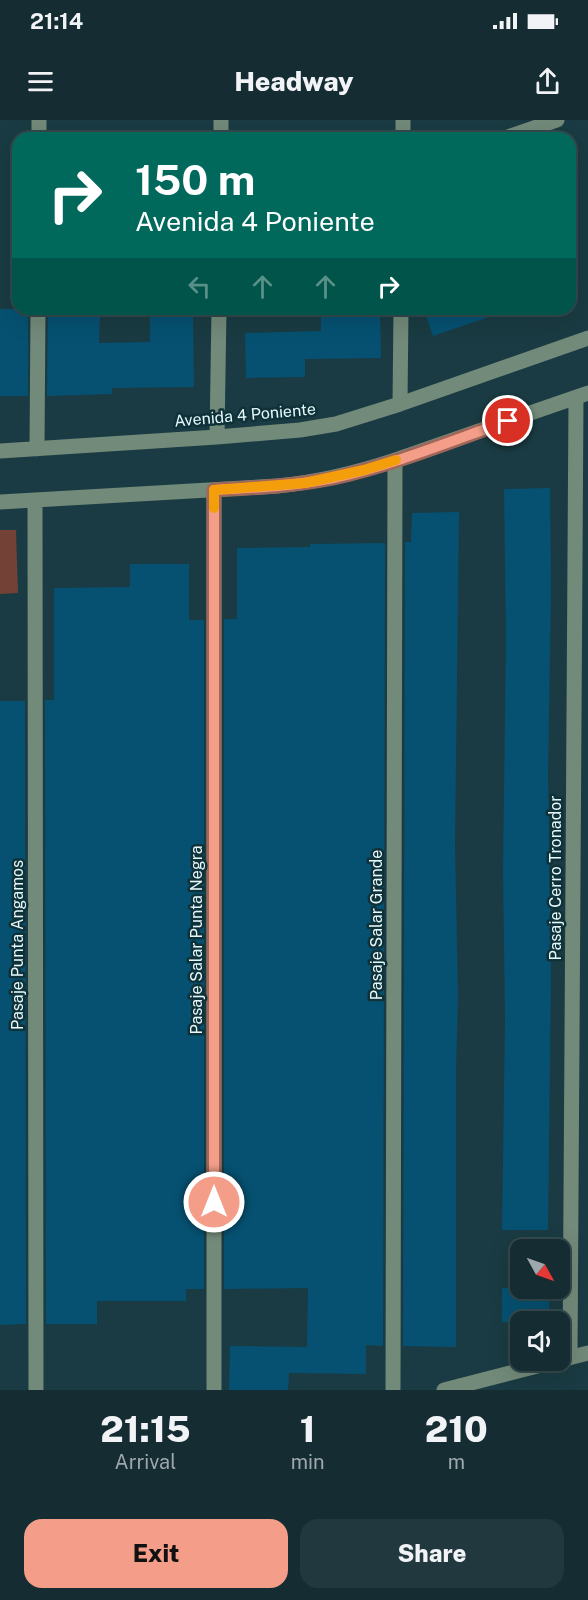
<!DOCTYPE html>
<style>
:root{--surface:#142c32;--page:#21383e;--text:#f1f3f6;--muted:#9da7ac;--line:#33484d;--accent:#f49e89}
body{margin:0;font-family:"Public Sans",sans-serif;background:var(--page);color:var(--text);height:100vh;display:flex;flex-direction:column;font-size:22px;white-space:nowrap}
*{box-sizing:border-box;margin:0}
p{font-size:20px;color:var(--muted)}
.icon{flex:none;width:33px;height:33px;fill:none;stroke:currentColor;stroke-width:2;stroke-linecap:round;stroke-linejoin:round}
.map{position:relative;height:1270px;overflow:hidden}
.details{display:flex;flex-direction:column;background:var(--surface);flex:1}
.details>*{flex:none}
.hud{position:absolute;left:12px;top:12px;width:564px;height:183px;border-radius:18px;box-shadow:0 6px 24px #0002,0 0 0 2px var(--line);background:#00695c;color:#fff;overflow:hidden}
.needle{width:39px;rotate:130deg}
.tools{position:absolute;left:510px;top:1119px;display:grid;gap:12px}
.tools a{display:grid;place-items:center;width:60px;height:60px;border-radius:12px;background:var(--surface);box-shadow:0 6px 24px #0002,0 0 0 2px var(--line);font-size:30px}
.pin{position:absolute;display:grid;place-items:center;width:51px;height:51px;color:#fff;margin:-26px;border:3px solid #fff;border-radius:50%;box-shadow:0 2px 6px #0007}
.me{position:absolute;width:66px;margin:-33px;rotate:0deg;stroke-linejoin:round;filter:drop-shadow(0 0 4px #0008)}
.turn{display:flex;align-items:center;gap:21px;height:126px;padding:0 24px;font-size:27px}
.turn .icon{width:78px;height:78px;stroke-width:2.5}
.turn b{display:block;font-size:42px;line-height:51px}
.lanes{display:flex;align-items:center;height:57px;padding:0 24px;background:#0003;justify-content:center;gap:30px;direction:ltr}
.lanes .off{opacity:.35}
.eta{display:flex;justify-content:space-evenly;align-items:center;height:102px;text-align:center}
.eta b{font-size:36px;font-weight:800;line-height:42px}
.button{display:flex;gap:12px;margin-top:auto;padding:12px 24px}
.button a{flex:1;height:69px;border-radius:18px;background:var(--accent);color:#111;font-size:24px;font-weight:800;line-height:69px;text-align:center}
.button a+a{background:var(--page);color:var(--text)}
.status{display:flex;justify-content:space-between;align-items:center;height:42px;padding:0 30px;background:var(--surface);direction:ltr}
.status svg{height:16px;fill:currentColor}
header{display:flex;justify-content:space-between;align-items:center;height:78px;padding:0 24px;background:var(--surface);font-size:27px;font-weight:800}
.map>svg:first-child{display:block}
.green{fill:#734135}
.building{fill:#065171}
.lines{fill:none;stroke-linecap:round;stroke-linejoin:round}
.minor{stroke:#728a79;stroke-width:15}
.route-casing{stroke:#9f6759;stroke-width:15}
.route{stroke:#f49e89;stroke-width:10}
.slow{stroke:#f59e0b;stroke-width:10}
.labels{text-anchor:middle;dominant-baseline:central;stroke-width:5;stroke-linejoin:round;paint-order:stroke}
.street-label{font-size:16px;fill:#e5f8fc;stroke:#0f3138}
</style>
<div class="status"><b>21:14</b><svg viewBox="0 0 49 12"><path d="M0 12V9h3v3zM5 12V6h3v6zM10 12V3h3v9zM15 12V0h3v12zM26 1h20v11H26zM47 4h2v5h-2z"/></svg></div>
<header><svg class="icon" aria-label="menu" viewBox="0 0 24 24"><path d="M4 6h16M4 12h16M4 18h16"/></svg>Headway<svg class="icon" aria-label="share" viewBox="0 0 24 24"><path d="M12 15V3M7 8l5-5 5 5M5 13v7h14v-7"/></svg></header>
<div class="map">
<svg width="588" height="1270" viewBox="0 0 588 1270">
<rect width="100%" height="100%" fill="#1a3b43"/>
<path class="green" d="M 0,410 L 16,410 L 18,473 L 0,474 Z"/>
<path class="building" d="M 0,189 L 28,189 L 28,276 L 0,276 Z
M 48,189 L 100,189 L 99,223 L 150,222 L 150,189 L 193,189 L 194,267 L 112,268 L 112,274 L 47,276 Z
M 424,189 L 500,189 L 501,193 L 433,216 Z
M 380,192 L 381,238 L 305,239 L 305,257 L 246,258 L 245,213 L 321,211 L 321,193 Z
M 550,368 L 551,470 L 548,654 L 551,852 L 548,1110 L 502,1110 L 505,899 L 503,750 L 506,518 L 504,369 Z
M 459,392 L 455,725 L 458,877 L 456,949 L 456,1227 L 403,1226 L 405,422 L 411,422 L 412,393 Z
M 385,423 L 383,1226 L 366,1225 L 366,1254 L 289,1253 L 288,1270 L 229,1270 L 230,1226 L 307,1227 L 308,1168 L 224,1169 L 224,499 L 237,499 L 237,428 L 310,427 L 310,424 Z
M 130,444 L 189,444 L 189,500 L 204,500 L 204,1169 L 186,1169 L 186,1181 L 97,1181 L 97,1204 L 46,1204 L 45,580 L 54,580 L 54,468 L 130,467 Z
M 0,581 L 25,581 L 26,1204 L 0,1205 Z
M 502,1168 L 549,1168 L 549,1202 L 502,1202 Z"/>
<g class="lines">
<path class="minor" d="M 39,18 L 39,0
M 221,18 L 221,0
M 403,18 L 403,0
M 505,18 L 557,0
M 400,284 L 401,189
M 217,317 L 219,189
M 37,329 L 38,189
M 0,331 L 217,317 L 300,310 L 336,304 L 400,284 L 588,218
M 35,380 L 36,1270
M 0,382 L 277,366 C 318,362 356,353 395,340 L 588,273
M 570,1238 L 576,278
M 214,1270 L 214,370
M 393,1270 L 395,340
M 444,1270 L 588,1233"/>
</g>
<g class="lines">
<defs>
<path id="route" d="M 214,1082 L 214,370 C 254,368 294,366 333,358 C 393,345 451,321 508,301"/>
</defs>
<use href="#route" class="route-casing"/>
<use href="#route" class="route"/>
<path class="slow" d="M 214,388 L 214,370 L 305,363 L 364,350 L 396,340"/>
</g>
<g class="labels">
<g class="street-label">
<text transform="translate(245 295) rotate(-5)">Avenida 4 Poniente</text>
<text transform="translate(555 758) rotate(-90)">Pasaje Cerro Tronador</text>
<text transform="translate(376 805) rotate(-90)">Pasaje Salar Grande</text>
<text transform="translate(196 820) rotate(-90)">Pasaje Salar Punta Negra</text>
<text transform="translate(17 825) rotate(-90)">Pasaje Punta Angamos</text>
</g>
</g>
</svg>
<div class="tools">
<a><svg class="needle" viewBox="-14 -14 28 28"><path d="M0-13l5 13h-10z" fill="#e53935"/><path d="M0 13l5-13h-10z" fill="#9da7ac"/></svg></a>
<a><svg class="icon" aria-label="sound" viewBox="0 0 24 24"><path d="M4 9h4l5-4v14l-5-4H4zM17 9q2 3 0 6"/></svg></a>
</div>
<div class="pin" style="left:508px;top:301px;background:#d93025"><svg class="icon" aria-label="arrive" viewBox="0 0 24 24"><path d="M6 21V4h12l-3 4 3 4H6"/></svg></div>
<svg class="me" style="left:214px;top:1082px" viewBox="-20 -20 40 40"><circle r="17" fill="#f49e89" stroke="#fff" stroke-width="3"/><path d="M0-11L8 9 0 5-8 9z" fill="#fff"/></svg>
<div class="hud">
<div class="turn"><svg class="icon" aria-label="right" viewBox="0 0 24 24"><path d="M7 20v-9h11M14 6l5 5-5 5"/></svg><div><b>150 m</b>Avenida 4 Poniente</div></div>
<div class="lanes"><svg class="icon off" aria-label="left" viewBox="0 0 24 24"><path d="M17 20v-9H6M10 6l-5 5 5 5"/></svg><svg class="icon off" aria-label="ahead" viewBox="0 0 24 24"><path d="M12 20V5M6 11l6-6 6 6"/></svg><svg class="icon off" aria-label="ahead" viewBox="0 0 24 24"><path d="M12 20V5M6 11l6-6 6 6"/></svg><svg class="icon" aria-label="right" viewBox="0 0 24 24"><path d="M7 20v-9h11M14 6l5 5-5 5"/></svg></div>
</div>
</div>
<section class="details">
<div class="eta">
<div><b>21:15</b><p>Arrival</p></div>
<div><b>1</b><p>min</p></div>
<div><b>210</b><p>m</p></div>
</div>
<div class="button"><a>Exit</a><a>Share</a></div>
</section>
